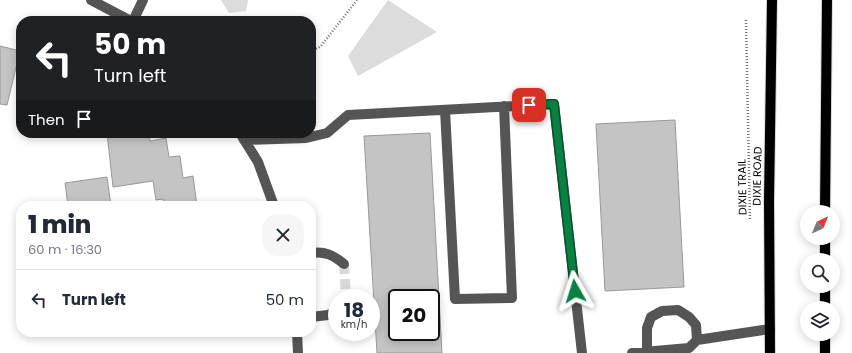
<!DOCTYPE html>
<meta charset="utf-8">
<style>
:root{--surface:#fff;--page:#f6f6f7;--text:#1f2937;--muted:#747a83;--line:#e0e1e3}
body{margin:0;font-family:Poppins,sans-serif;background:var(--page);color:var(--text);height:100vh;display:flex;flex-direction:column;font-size:15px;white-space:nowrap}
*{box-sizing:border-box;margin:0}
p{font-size:13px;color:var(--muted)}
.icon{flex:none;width:22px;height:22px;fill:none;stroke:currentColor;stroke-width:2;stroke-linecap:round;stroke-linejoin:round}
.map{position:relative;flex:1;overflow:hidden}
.panel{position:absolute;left:16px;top:201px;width:300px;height:136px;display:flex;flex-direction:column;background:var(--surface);border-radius:16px;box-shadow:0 2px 10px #0003}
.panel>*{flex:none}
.hud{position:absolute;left:16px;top:16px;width:300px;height:122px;border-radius:16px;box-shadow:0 2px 10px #0003;background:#202124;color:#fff;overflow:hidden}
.needle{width:26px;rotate:43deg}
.tools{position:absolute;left:800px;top:205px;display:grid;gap:8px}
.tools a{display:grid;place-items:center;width:40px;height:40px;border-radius:50%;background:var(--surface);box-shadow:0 2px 10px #0003;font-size:20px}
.speed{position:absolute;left:328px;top:289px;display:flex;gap:8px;font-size:20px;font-weight:700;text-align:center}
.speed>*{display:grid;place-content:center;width:52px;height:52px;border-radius:50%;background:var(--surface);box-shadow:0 2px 10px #0003;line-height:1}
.speed small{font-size:10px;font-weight:400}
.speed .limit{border:2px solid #111;border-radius:6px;background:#fff;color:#111}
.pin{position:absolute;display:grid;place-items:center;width:34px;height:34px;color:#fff;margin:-17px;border-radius:8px;box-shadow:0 2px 6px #0006}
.me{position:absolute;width:44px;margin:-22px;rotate:354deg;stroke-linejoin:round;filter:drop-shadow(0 0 3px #0008)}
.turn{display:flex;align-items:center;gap:14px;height:84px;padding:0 12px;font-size:18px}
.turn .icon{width:52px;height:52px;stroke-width:2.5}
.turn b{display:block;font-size:28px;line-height:34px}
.then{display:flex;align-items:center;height:38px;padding:0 12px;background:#0003;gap:8px;font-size:15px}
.round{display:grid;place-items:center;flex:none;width:42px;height:42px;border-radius:16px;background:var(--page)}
.summary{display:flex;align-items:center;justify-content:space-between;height:68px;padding:0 12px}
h1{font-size:24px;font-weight:800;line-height:30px}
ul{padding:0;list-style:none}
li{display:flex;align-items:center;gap:12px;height:60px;padding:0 12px;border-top:1px solid var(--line)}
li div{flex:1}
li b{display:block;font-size:15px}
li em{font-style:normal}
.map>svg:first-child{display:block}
.green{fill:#dcdcdc}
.building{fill:#c4c4c4;stroke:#999;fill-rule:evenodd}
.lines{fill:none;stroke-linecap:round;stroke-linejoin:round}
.minor-tunnel{stroke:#d9d9d9;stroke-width:10;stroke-dasharray:10 5;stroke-linecap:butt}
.major-casing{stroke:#dbdbdb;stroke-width:12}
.path{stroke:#777;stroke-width:2.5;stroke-dasharray:1 2;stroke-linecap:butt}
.minor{stroke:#555;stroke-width:10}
.major{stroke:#000;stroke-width:10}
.route-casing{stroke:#07532c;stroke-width:10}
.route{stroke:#0b8043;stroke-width:7}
.labels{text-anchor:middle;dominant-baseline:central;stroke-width:3.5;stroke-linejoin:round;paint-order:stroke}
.street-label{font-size:11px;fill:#000;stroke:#fff}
</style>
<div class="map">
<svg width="852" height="353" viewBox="0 0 852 353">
<rect width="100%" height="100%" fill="#fff"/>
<path class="green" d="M 221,0 L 248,0 L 246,11 L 229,13 Z
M 388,0 L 437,32 L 358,76 L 348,56 Z"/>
<path class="building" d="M 0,46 L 20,51 L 7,105 L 0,104 Z
M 675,120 L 684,287 L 605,291 L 596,124 Z
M 107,133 L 149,133 L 150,141 L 166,138 L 169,157 L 180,156 L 183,178 L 193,176 L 197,206 L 164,206 L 163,199 L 156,200 L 153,181 L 113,187 Z
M 430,133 L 442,353 L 377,353 L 364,136 ZM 397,298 L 431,298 L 431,332 L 397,332 Z
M 107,177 L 111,206 L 68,206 L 65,183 Z"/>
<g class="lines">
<path class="minor-tunnel" d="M 344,264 L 346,297"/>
<defs>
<path id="major" d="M 825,212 L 827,0
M 825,260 L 825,238
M 825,308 L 825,286
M 825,334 L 825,353
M 770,353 L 769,201 L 772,0"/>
</defs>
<use href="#major" class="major-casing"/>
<path class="path" d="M 746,20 L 750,221
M 311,52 L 321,46 L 357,0"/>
<path class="minor" d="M 91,0 L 131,21
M 133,21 L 143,0
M 445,110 L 455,299 L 512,298 L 504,106
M 240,133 L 258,162 L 274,206
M 244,140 L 306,138 L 327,133 L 348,115 L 554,104 L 582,353
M 311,253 C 325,251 333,255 344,264
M 346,298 L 346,297
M 311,317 L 328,315 L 337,310
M 297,332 L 298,353
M 697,340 L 770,329
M 632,353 L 689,348 L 697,340 L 696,325 L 689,317 L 678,310 L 662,311 L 651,317 L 647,328 L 647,352"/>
<use href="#major" class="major"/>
</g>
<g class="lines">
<defs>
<path id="route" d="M 529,105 L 554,104 L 575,291"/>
</defs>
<use href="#route" class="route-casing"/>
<use href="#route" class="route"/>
</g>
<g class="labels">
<g class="street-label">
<text transform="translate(757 176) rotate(-89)">DIXIE ROAD</text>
<text transform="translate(742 187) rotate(-91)">DIXIE TRAIL</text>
</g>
</g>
</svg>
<div class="tools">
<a><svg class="needle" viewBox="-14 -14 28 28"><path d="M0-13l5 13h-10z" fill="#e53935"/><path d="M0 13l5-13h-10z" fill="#747a83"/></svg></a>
<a><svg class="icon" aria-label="search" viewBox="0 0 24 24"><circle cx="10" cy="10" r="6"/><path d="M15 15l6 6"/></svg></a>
<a><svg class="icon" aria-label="layers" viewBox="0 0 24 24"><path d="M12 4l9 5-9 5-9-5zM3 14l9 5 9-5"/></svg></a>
</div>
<div class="speed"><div>18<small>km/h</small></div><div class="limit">20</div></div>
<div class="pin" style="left:529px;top:105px;background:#d93025"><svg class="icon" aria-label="arrive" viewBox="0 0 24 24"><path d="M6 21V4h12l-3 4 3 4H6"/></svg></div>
<svg class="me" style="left:575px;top:291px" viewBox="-20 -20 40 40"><path d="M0-17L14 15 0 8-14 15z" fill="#0b8043" stroke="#fff" stroke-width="4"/></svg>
<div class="hud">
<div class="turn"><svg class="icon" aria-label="left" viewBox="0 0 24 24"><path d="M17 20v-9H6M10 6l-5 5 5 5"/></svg><div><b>50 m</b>Turn left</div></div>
<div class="then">Then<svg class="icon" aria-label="arrive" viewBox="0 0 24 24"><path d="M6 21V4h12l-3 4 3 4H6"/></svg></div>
</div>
<section class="panel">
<div class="summary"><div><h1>1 min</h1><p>60 m · 16:30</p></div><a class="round"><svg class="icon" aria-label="close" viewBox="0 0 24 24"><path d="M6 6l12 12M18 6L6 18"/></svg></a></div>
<ul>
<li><svg class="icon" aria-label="left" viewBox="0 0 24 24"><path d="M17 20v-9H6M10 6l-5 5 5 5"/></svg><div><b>Turn left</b></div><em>50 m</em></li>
</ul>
</section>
</div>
